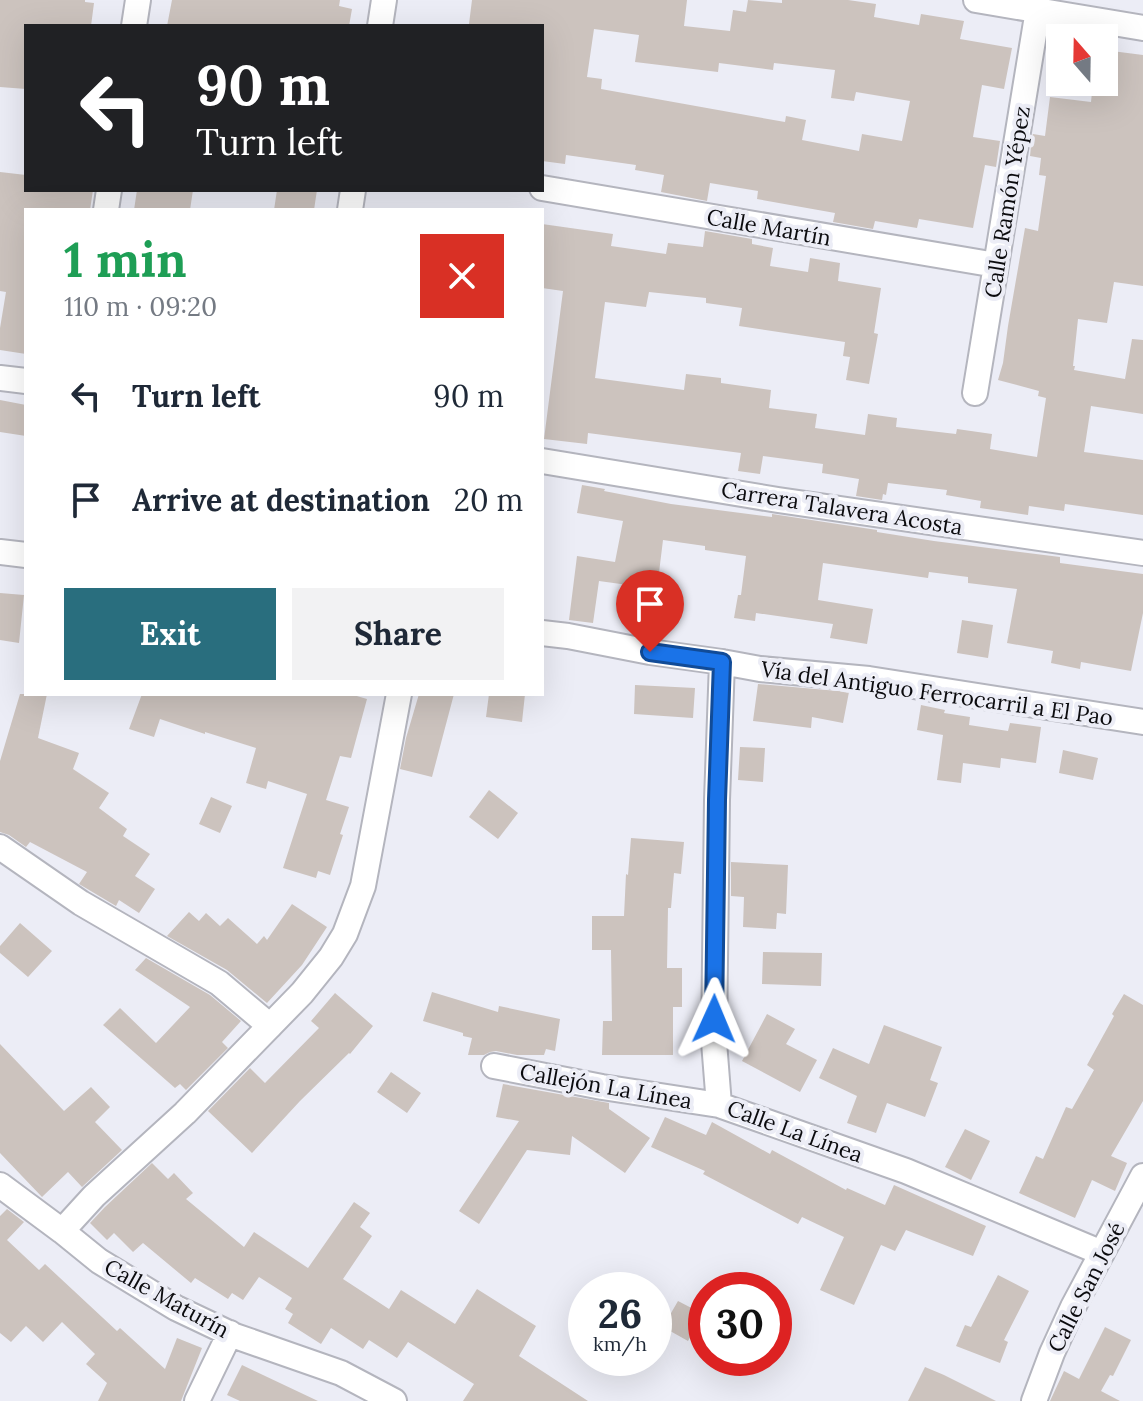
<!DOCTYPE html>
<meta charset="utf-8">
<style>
:root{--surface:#fff;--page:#f2f2f3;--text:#1f2937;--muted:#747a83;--accent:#296e7e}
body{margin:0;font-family:Lora,serif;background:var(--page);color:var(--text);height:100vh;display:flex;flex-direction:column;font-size:30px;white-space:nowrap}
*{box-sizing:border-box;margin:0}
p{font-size:26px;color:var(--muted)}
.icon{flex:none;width:44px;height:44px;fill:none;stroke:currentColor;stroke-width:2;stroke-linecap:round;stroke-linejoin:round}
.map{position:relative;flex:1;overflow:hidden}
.sheet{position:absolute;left:24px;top:208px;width:520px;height:488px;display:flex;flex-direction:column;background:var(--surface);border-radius:0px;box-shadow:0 8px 32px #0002}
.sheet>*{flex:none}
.hud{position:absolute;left:24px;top:24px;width:520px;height:168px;border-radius:0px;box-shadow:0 8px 32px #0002;background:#202124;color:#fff;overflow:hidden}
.needle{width:52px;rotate:340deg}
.buttons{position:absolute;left:1046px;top:24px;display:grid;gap:16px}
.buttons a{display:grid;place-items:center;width:72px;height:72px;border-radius:0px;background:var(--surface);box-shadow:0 8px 32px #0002;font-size:40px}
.speed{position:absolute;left:568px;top:1272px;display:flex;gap:16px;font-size:40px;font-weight:700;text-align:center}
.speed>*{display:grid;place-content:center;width:104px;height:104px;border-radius:50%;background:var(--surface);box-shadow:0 8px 32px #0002;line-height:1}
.speed small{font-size:20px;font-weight:400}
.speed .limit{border:12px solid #d22;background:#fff;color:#111}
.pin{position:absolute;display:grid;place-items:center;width:68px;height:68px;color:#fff;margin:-82px -34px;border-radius:50% 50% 50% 0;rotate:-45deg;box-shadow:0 0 8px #0007}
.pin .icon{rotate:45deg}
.me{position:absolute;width:88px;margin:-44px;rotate:1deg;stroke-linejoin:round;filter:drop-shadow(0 0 6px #0008)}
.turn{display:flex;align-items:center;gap:28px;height:168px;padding:0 40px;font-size:36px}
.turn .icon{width:104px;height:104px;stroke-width:2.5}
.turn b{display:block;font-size:56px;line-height:68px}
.round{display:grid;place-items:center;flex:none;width:84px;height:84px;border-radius:0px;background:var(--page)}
.summary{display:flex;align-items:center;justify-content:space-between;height:136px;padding:0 40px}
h1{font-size:48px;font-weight:700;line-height:60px;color:#1e9e55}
.cta{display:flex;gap:16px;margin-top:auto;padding:16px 40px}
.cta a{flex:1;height:92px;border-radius:0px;background:var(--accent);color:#fff;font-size:32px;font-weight:700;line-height:92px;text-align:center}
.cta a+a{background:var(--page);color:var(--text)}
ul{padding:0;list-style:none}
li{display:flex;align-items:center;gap:24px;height:104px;padding:0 40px}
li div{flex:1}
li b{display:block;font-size:30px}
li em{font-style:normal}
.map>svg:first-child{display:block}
.building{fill:#ccc3be;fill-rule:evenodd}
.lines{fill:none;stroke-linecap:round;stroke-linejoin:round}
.minor-casing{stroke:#b4b5be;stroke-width:28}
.minor{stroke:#fff;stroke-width:24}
.route-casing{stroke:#114b97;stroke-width:20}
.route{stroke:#1a73e8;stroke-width:14}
.labels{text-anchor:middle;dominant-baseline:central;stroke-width:8;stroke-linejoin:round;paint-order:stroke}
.street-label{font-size:22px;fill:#0b0b0e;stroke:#ecedf6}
</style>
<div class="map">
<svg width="1143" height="1401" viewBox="0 0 1143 1401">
<rect width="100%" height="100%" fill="#ecedf6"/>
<path class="building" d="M 0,0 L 85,0 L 85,2 L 94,3 L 91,26 L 26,26 L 26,89 L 0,87 Z
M 172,0 L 340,0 L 339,6 L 352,9 L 349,26 L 167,26 Z
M 472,0 L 687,0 L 684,26 L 730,31 L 733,10 L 746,12 L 748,0 L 782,3 L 782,0 L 848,0 L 876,4 L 874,17 L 919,25 L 921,14 L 964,21 L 960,39 L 1012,48 L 1004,89 L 982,85 L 973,137 L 1000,141 L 996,167 L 985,165 L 973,228 L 919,219 L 917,228 L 875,221 L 873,229 L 833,222 L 835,213 L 757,199 L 758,191 L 710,183 L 707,201 L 661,192 L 664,175 L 635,170 L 636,165 L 566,155 L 565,164 L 542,161 L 542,26 L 483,26 L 469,24 ZM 594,29 L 639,35 L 635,62 L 718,72 L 719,63 L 773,70 L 774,63 L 835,70 L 831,98 L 854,101 L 856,92 L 910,101 L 902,141 L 862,134 L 859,151 L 802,140 L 806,120 L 786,116 L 785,122 L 601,89 L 602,79 L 587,77 Z
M 1104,50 L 1143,55 L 1143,286 L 1114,282 L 1107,323 L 1078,319 L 1073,366 L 1075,366 L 1074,370 L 1125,379 L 1132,339 L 1143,340 L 1143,414 L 1091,406 L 1084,452 L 1143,460 L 1143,515 L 1065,504 L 1064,511 L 1029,506 L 1028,515 L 980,508 L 981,501 L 946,495 L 947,490 L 888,483 L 886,495 L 883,494 L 882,500 L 856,496 L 859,479 L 822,473 L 823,464 L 763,456 L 760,474 L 738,471 L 741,453 L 588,433 L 587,444 L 544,439 L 563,291 L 542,288 L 542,224 L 613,234 L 611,246 L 666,254 L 668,243 L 703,247 L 705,231 L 752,239 L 752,244 L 773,248 L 770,266 L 808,272 L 810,258 L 840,263 L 838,281 L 881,288 L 874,333 L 878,334 L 869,384 L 846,380 L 850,357 L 843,356 L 845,342 L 739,326 L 742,308 L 706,303 L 706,298 L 649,292 L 646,307 L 605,302 L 595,378 L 684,390 L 686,374 L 721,378 L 721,383 L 771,390 L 769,408 L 817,414 L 815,428 L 865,435 L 868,414 L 897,418 L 896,427 L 956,434 L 957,429 L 992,434 L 990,449 L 1037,457 L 1046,398 L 1038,396 L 1039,391 L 998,380 L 1003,363 L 1008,326 L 1025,228 L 1038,231 L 1046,176 L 1039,175 L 1041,158 L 1030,156 L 1032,136 L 1033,134 L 1045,136 L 1050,97 L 1091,102 L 1093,82 L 1104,82 Z
M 0,172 L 26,175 L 26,190 L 93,190 L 90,210 L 26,210 L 26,354 L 0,350 L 0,328 L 6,292 L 0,291 Z
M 137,190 L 193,190 L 190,210 L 134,210 Z
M 277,190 L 317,190 L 314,210 L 274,210 Z
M 0,400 L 26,405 L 26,436 L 0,432 Z
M 582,485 L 605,489 L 604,491 L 671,504 L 772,517 L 772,514 L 877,530 L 877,532 L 934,541 L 1060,557 L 1060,563 L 1143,574 L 1143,613 L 1131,671 L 1081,662 L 1080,669 L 1051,663 L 1053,651 L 1007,643 L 1017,589 L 968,583 L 968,577 L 929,572 L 928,578 L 823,563 L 818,600 L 873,609 L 867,644 L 830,638 L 833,624 L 756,613 L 755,621 L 734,618 L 738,595 L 741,595 L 746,556 L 705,550 L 705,546 L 663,540 L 657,589 L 599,581 L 593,623 L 569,620 L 577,556 L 615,562 L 623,521 L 577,513 Z
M 0,593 L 24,595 L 19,643 L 0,640 Z
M 962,620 L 993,625 L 988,658 L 957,653 Z
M 758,684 L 849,692 L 843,723 L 812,717 L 811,728 L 753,721 Z
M 635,685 L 695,688 L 693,718 L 634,714 Z
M 20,694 L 47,694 L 38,738 L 79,753 L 73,769 L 109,793 L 99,808 L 127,829 L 123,836 L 150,854 L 135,876 L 155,889 L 139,913 L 119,900 L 116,906 L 79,884 L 87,872 L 30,842 L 26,847 L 9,835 L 0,832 L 0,761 Z
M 142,694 L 350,694 L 367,699 L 351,758 L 340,756 L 326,800 L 349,807 L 340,834 L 343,835 L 330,875 L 318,871 L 316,878 L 283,868 L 307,794 L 268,781 L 266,789 L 246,783 L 256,748 L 205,732 L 205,734 L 160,719 L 154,737 L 129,729 Z
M 419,694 L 454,694 L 432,777 L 400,769 L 406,738 Z
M 489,694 L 525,694 L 522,722 L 486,717 Z
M 921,705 L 945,710 L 944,713 L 970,717 L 969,725 L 1008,731 L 1010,723 L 1041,727 L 1036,763 L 1001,758 L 1000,768 L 963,763 L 961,783 L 937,780 L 943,735 L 917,730 Z
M 740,747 L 765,748 L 763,782 L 738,780 Z
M 1063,750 L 1098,758 L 1093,780 L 1059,773 Z
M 489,790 L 518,813 L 498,839 L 469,817 Z
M 211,797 L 232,806 L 220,833 L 199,824 Z
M 631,838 L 684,842 L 681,874 L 674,873 L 671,908 L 668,908 L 667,968 L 682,968 L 682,1007 L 673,1007 L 673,1055 L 602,1055 L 603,1021 L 612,1021 L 611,950 L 592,950 L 592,916 L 624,916 L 626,874 L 628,875 Z
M 731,862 L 788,865 L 786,914 L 777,913 L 776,929 L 743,927 L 744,897 L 731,896 Z
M 292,904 L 327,927 L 302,965 L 267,1003 L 227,970 L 167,936 L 189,912 L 199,921 L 206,913 L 220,926 L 228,918 L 257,944 L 264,936 L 267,940 Z
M 20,923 L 52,951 L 28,977 L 0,953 L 0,946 Z
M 763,952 L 822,953 L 821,986 L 762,984 Z
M 146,958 L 210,995 L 241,1021 L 222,1042 L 228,1048 L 186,1090 L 180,1084 L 175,1088 L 103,1025 L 120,1008 L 156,1043 L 190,1007 L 135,970 Z
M 432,992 L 498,1012 L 499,1006 L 560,1019 L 555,1051 L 546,1049 L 544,1055 L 517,1055 L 496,1051 L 490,1052 L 484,1055 L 468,1055 L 472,1038 L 463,1036 L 463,1033 L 423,1021 Z
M 335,993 L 373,1026 L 350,1054 L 349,1053 L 300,1101 L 252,1153 L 208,1111 L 250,1068 L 265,1083 L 319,1028 L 311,1021 Z
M 1124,994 L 1143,1005 L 1143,1101 L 1111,1156 L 1127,1163 L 1115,1191 L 1092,1180 L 1075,1218 L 1019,1193 L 1036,1156 L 1043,1159 L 1066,1107 L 1072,1109 L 1094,1070 L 1087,1065 L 1114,1016 L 1112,1014 Z
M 767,1014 L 795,1029 L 786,1044 L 817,1060 L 800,1092 L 742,1061 Z
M 884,1025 L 942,1047 L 930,1080 L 938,1083 L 925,1117 L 887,1103 L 876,1133 L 847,1123 L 857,1096 L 819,1078 L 833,1048 L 869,1064 Z
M 0,1044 L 64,1111 L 91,1087 L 110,1107 L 95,1122 L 122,1150 L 82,1187 L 68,1172 L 42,1197 L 0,1153 Z
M 391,1072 L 421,1093 L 407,1113 L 377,1092 Z
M 503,1084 L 609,1103 L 609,1109 L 650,1138 L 625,1173 L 572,1136 L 570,1155 L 527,1150 L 479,1224 L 459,1211 L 519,1121 L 496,1117 Z
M 665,1117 L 706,1135 L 712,1122 L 770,1154 L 772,1150 L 846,1190 L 847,1188 L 885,1205 L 894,1185 L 986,1226 L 973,1256 L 906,1230 L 895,1251 L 881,1245 L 854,1305 L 820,1290 L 844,1237 L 802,1217 L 798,1224 L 703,1174 L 705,1171 L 651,1147 Z
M 965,1129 L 990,1141 L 971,1180 L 945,1167 Z
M 152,1163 L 168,1179 L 174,1173 L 193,1193 L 186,1199 L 244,1247 L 254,1232 L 308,1268 L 354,1202 L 370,1213 L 360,1227 L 372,1236 L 343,1279 L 389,1309 L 401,1290 L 455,1324 L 477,1289 L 536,1326 L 519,1356 L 588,1401 L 463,1401 L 474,1384 L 408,1342 L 397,1358 L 369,1340 L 363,1349 L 331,1328 L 321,1344 L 288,1323 L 293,1314 L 285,1309 L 292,1298 L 259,1277 L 243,1300 L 232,1293 L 228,1299 L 195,1278 L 191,1283 L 143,1243 L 133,1252 L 114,1233 L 107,1240 L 90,1223 L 105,1207 Z
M 7,1209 L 24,1222 L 7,1240 L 39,1270 L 45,1264 L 117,1331 L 120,1328 L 165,1369 L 177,1338 L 202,1348 L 181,1401 L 98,1401 L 107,1383 L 86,1364 L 95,1354 L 62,1322 L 43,1342 L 26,1326 L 11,1342 L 0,1333 L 0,1216 Z
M 998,1275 L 1029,1291 L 1004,1340 L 1008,1342 L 1000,1363 L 956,1346 L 965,1325 L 971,1327 Z
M 678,1301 L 703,1314 L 688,1341 L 663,1327 Z
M 1105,1327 L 1131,1340 L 1113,1376 L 1110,1375 L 1101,1391 L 1120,1401 L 1050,1401 L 1064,1371 L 1079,1379 Z
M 242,1365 L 318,1401 L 240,1401 L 227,1395 Z
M 925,1367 L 944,1375 L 996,1401 L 908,1401 Z"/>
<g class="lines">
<defs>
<path id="minor" d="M 976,0 L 1143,28
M 134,26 L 138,0
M 380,26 L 384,0
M 542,188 L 996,265
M 106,210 L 109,190
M 350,210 L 353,190
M 0,378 L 26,381
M 975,393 L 1038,10
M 542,461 L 778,500 L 1143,553
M 0,552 L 26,555
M 542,633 L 568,636 L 650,652 L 722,662 L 760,669 L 869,679 L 1143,722
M 722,662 L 717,800 L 714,1042 L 719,1105 L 906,1171 L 1102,1253
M 0,847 L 81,903 L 219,983 L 270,1026
M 494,1066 L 602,1087 L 719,1105
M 0,1185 L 62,1231 L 99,1261 L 176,1308 L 235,1336 L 341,1373 L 394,1401
M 62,1231 L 94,1196 L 185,1113 L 302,993 L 331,957 L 345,934 L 363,886 L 399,694
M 197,1401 L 230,1333
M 1034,1401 L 1052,1353 L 1073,1307 L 1143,1176"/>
</defs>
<use href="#minor" class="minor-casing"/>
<use href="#minor" class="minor"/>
</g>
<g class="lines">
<defs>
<path id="route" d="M 650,652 L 722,662 L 717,800 L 714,1019"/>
</defs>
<use href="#route" class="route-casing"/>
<use href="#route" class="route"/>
</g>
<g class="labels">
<g class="street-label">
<text transform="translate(1007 202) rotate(-81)">Calle Ramón Yépez</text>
<text transform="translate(769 227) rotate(10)">Calle Martín</text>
<text transform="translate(842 508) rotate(9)">Carrera Talavera Acosta</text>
<text transform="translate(937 693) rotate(8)">Vía del Antiguo Ferrocarril a El Pao</text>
<text transform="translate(606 1086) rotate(10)">Callejón La Línea</text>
<text transform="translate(795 1131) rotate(20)">Calle La Línea</text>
<text transform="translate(1086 1287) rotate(-63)">Calle San José</text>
<text transform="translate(167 1298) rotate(29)">Calle Maturín</text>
</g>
</g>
</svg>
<div class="buttons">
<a><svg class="needle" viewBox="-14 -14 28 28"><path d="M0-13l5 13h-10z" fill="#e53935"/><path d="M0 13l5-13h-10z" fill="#747a83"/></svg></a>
</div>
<div class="speed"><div>26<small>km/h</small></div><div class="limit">30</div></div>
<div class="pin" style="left:650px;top:652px;background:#d93025"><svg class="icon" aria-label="arrive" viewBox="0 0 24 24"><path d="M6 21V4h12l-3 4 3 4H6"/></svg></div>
<svg class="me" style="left:714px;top:1019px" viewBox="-20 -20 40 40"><path d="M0-17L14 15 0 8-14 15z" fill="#1a73e8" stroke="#fff" stroke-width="4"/></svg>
<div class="hud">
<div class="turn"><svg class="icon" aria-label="left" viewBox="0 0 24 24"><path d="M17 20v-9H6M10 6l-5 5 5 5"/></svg><div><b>90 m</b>Turn left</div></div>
</div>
<section class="sheet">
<div class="summary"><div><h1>1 min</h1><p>110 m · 09:20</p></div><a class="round" style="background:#d93025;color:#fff"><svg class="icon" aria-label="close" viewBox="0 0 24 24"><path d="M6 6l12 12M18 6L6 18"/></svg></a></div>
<ul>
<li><svg class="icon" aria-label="left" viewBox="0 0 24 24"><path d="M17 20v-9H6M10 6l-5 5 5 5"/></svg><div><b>Turn left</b></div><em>90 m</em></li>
<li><svg class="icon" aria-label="arrive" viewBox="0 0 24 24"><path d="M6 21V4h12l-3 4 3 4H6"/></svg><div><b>Arrive at destination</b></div><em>20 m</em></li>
</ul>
<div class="cta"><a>Exit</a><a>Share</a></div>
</section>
</div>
